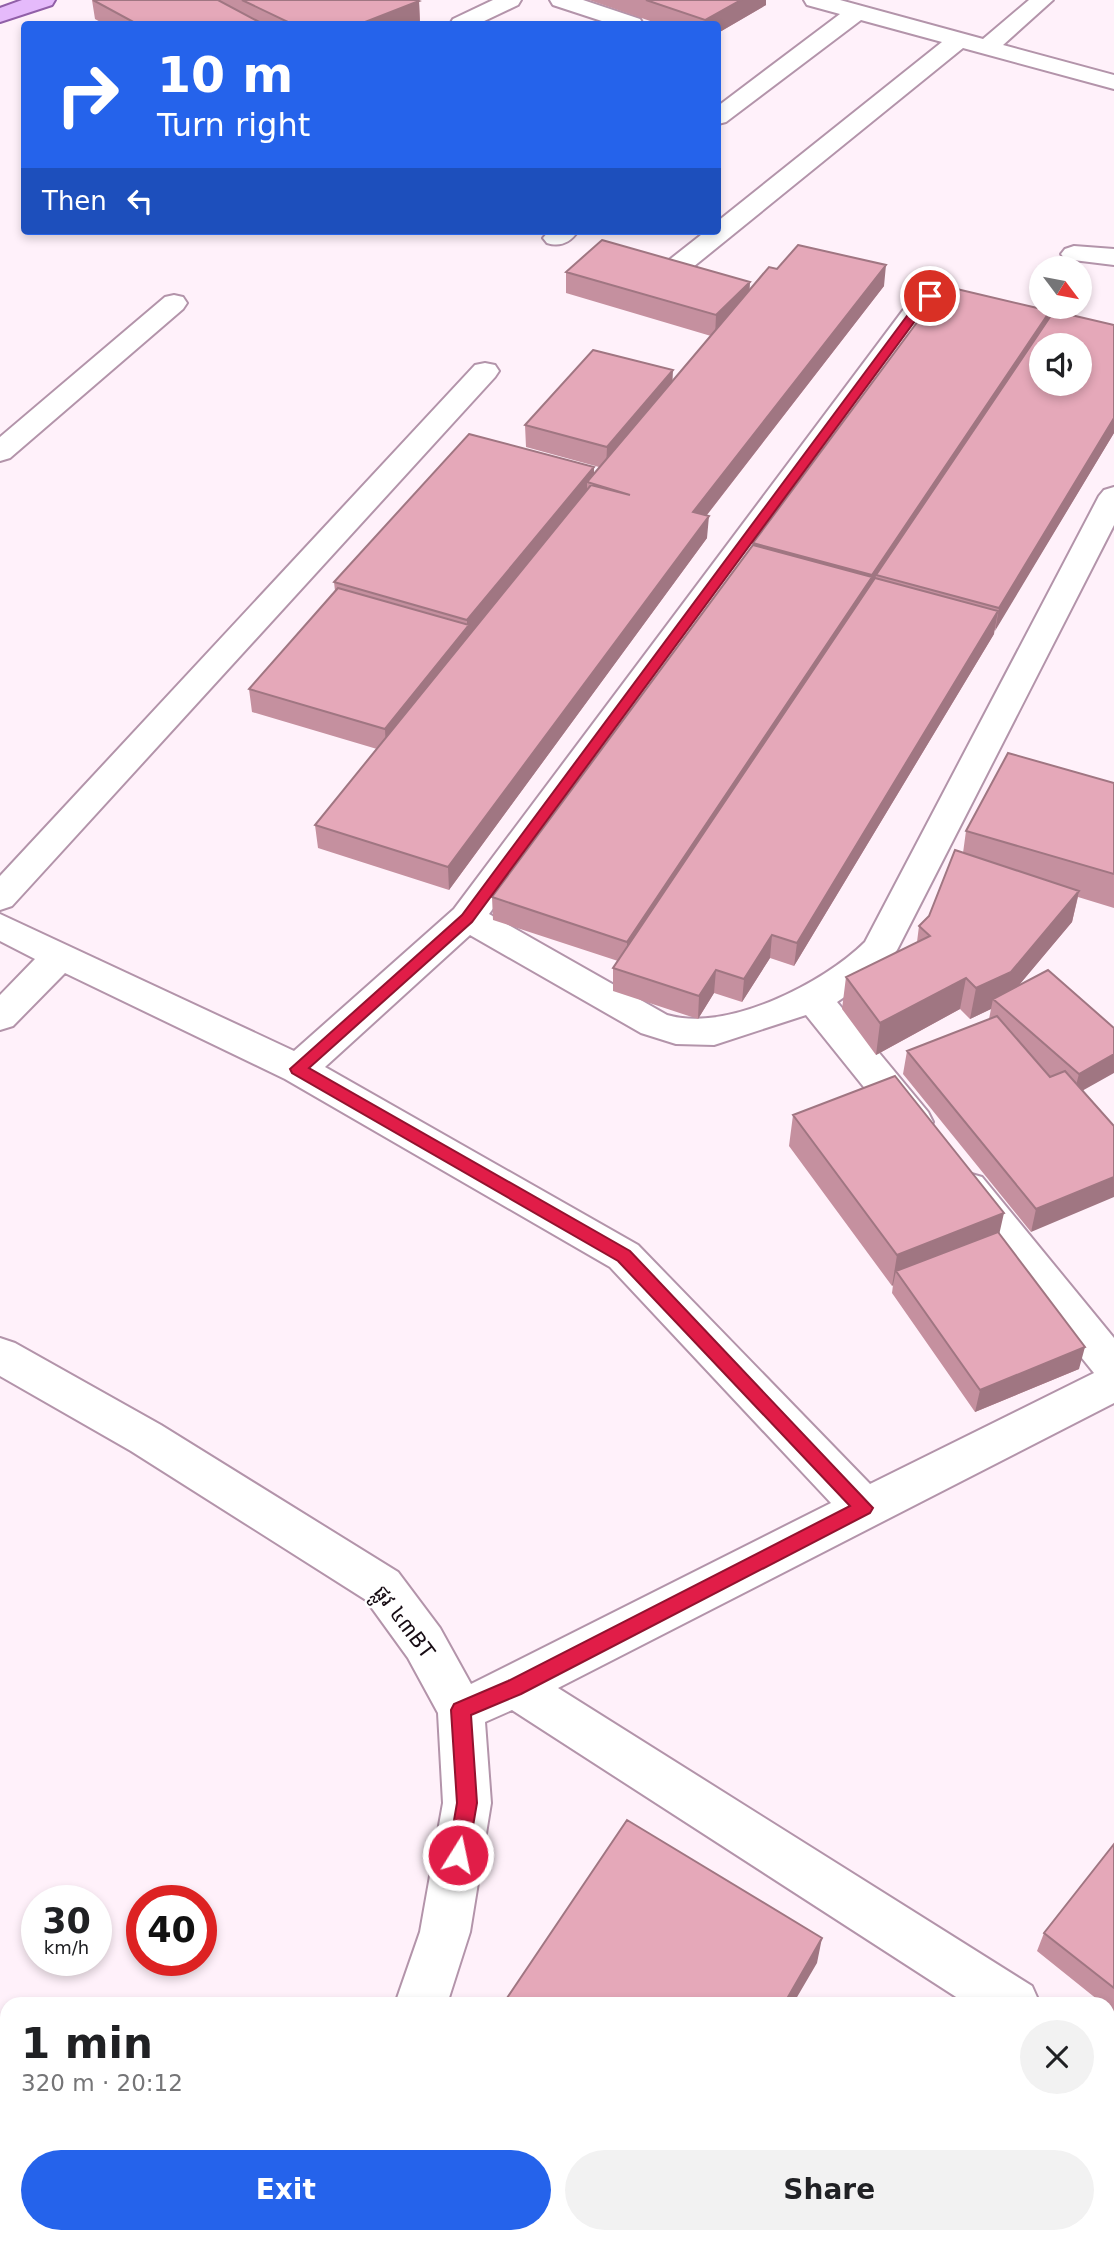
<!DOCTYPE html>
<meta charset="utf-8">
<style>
:root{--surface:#fff;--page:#f2f2f2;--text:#202124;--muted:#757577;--accent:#2563eb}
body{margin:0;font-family:"DejaVu Sans","Noto Sans Khmer",sans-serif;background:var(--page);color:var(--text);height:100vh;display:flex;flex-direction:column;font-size:26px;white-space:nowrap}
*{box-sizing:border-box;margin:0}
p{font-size:23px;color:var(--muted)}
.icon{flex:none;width:38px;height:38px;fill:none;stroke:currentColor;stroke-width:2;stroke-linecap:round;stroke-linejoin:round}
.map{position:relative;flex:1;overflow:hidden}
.side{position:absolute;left:0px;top:1997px;width:1115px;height:247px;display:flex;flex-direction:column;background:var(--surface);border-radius:21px 21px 0 0;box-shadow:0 4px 10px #0003}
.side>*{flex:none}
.guide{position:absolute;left:21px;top:21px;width:700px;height:214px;border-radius:7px;box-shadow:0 4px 10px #0003;background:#2563eb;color:#fff;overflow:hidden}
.needle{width:46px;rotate:122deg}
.buttons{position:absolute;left:1029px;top:256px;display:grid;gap:14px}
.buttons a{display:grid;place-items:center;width:63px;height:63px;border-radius:50%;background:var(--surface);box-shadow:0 4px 10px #0003;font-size:35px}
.speed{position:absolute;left:21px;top:1885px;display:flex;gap:14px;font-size:35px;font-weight:700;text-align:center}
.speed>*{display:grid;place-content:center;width:91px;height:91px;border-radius:50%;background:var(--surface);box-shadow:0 4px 10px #0003;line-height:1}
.speed small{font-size:18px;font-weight:400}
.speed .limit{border:10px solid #d22;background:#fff;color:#111}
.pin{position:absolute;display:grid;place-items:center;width:60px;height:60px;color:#fff;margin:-30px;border:4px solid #fff;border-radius:50%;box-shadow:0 2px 7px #0007}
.me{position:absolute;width:77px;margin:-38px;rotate:10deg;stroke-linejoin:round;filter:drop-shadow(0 0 5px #0008)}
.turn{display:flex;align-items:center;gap:24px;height:147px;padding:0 21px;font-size:32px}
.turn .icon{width:91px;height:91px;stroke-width:2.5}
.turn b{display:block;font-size:49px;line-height:60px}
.then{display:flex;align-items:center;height:66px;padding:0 21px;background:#0003;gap:14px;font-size:26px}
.round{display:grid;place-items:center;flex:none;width:74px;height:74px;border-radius:37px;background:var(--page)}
.headline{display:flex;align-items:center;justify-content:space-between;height:119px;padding:0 21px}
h1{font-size:42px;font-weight:600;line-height:52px}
.action{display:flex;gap:14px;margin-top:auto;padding:14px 21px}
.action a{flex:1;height:80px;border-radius:42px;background:var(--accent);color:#fff;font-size:28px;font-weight:600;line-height:80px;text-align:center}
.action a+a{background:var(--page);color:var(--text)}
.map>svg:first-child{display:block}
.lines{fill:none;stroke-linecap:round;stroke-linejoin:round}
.minor-casing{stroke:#b394aa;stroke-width:4}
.major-casing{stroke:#915fa8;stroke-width:4}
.minor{fill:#fff;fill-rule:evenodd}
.major{fill:#e5bafb;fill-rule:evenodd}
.wall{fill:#c5909f}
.shaded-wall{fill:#a07682}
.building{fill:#e5a8b9;stroke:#a07682;stroke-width:2;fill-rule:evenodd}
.route{fill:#e11d48;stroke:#92132f;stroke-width:2}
.labels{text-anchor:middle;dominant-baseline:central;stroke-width:5;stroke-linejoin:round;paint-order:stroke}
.street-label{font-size:21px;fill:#160b13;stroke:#fff}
</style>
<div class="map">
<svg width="1114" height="2242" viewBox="0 0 1114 2242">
<rect width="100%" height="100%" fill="#fff1fa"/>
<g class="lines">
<defs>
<path id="minor" d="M 493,0 L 521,0 L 518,5 L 478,24 L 450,24 L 453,19 Z
M 550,0 L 583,0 L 640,19 L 643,24 L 611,24 L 553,5 Z
M 804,0 L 840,0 L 983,39 L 1029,0 L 1053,0 L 1003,45 L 1114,75 L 1114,89 L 963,48 L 677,280 L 668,282 L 659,280 L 655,274 L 659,268 L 706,231 L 718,231 L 718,221 L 942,42 L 861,20 L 726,122 L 718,124 L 718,106 L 840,14 L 807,5 Z
M 549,231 L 578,231 C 570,243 560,247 547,243 L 543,238 Z
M 1074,246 L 1114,249 L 1114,265 L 1065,259 L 1061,254 L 1065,249 Z
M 938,289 L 994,302 L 998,308 L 994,314 L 985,316 L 934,306 L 489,914 L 667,1015 C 726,1033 824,983 865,942 L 1099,496 L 1104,490 L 1114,487 L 1114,525 L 897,950 L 875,976 L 837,1002 L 928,1112 L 933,1122 L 928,1132 L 914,1136 L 900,1132 L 806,1015 L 714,1045 L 676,1044 L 641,1033 L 470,935 L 325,1067 L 638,1245 L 870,1484 L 1094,1373 L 954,1199 L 948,1188 L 954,1177 L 968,1173 L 982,1177 L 1114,1338 L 1114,1403 L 558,1688 L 1032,1986 L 1040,2004 L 967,2004 L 512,1710 L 485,1722 L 491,1803 L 470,1932 L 447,2004 L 395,2004 L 420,1932 L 443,1803 L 438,1713 L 408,1658 L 366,1600 L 131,1451 L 0,1376 L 0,1338 L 15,1343 L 161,1425 L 398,1572 L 440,1628 L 471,1684 L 831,1503 L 610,1267 L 285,1079 L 65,973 L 13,1026 L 0,1030 L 0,995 L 35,959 L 0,941 L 0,914 L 294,1051 L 454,909 L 916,293 Z
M 174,295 L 183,297 L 187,303 L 183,309 L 10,458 L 0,461 L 0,437 L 165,297 Z
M 485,363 L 495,365 L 499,371 L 495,377 L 12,906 L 0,910 L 0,876 L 475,365 Z
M 1108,2037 L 1114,2039 L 1114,2093 L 1108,2091 Z
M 311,2236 L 366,2236 L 364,2242 L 310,2242 Z"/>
<path id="major" d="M 22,0 L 55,0 L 52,5 L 0,22 L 0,8 Z"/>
</defs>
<use href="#minor" class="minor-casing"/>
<use href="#major" class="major-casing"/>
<use href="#minor" class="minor"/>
<use href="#major" class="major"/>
</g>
<path class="wall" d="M 92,0 L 416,0 L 419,1 L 420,24 L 104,24 L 95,19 Z
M 589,0 L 766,0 L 766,5 L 718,33 L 718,24 L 659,24 Z
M 777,269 L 884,286 L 707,515 L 707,538 L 449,890 L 318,848 L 315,825 L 377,749 L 252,712 L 249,689 L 335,591 L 334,582 L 594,473 L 599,467 L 526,447 L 525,425 L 672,381 L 711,336 L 566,293 L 566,272 L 750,290 Z
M 1050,311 L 1049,318 L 1114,325 L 1114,433 L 994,631 L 994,634 L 794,966 L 770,958 L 742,1002 L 714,993 L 698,1019 L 613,991 L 613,968 L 618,961 L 493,920 L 492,897 L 753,545 L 753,543 Z
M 1114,783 L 1114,908 L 1078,897 L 1072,922 L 1019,985 L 1114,1028 L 1083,1091 L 1031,1232 L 903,1074 L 907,1051 L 989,1019 L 991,1009 L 970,1019 L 960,1009 L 876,1055 L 842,1009 L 846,977 L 917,942 L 919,926 L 929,916 L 963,853 L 966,831 Z
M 793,1115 L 999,1234 L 1079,1369 L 975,1412 L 892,1293 L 893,1285 L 892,1286 L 789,1146 Z
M 1114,1844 L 1114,2012 L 1108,2007 L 1108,2004 L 1103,2004 L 1037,1951 L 1044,1933 Z
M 452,2236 L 758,2236 L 766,2242 L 450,2242 L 453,2237 Z"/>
<path class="shaded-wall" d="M 741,0 L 766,0 L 766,5 L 718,33 L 718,24 L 705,24 L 705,20 Z
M 419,1 L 420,24 L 360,24 Z
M 886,265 L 884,286 L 692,534 L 693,512 Z
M 750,282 L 749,303 L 715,337 L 716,315 Z
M 1050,311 L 1047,333 L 876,575 L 874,590 L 627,964 L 627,942 L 871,578 L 872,575 Z
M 673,370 L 672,392 L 606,469 L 607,447 Z
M 1114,418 L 1114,433 L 995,631 L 999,608 Z
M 594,467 L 594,484 L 587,482 L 587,498 L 386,752 L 385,729 L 467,627 L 467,620 Z
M 709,516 L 707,538 L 449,890 L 448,867 Z
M 998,611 L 994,634 L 794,966 L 797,943 Z
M 1079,891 L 1072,922 L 1004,1003 L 993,999 L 991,1009 L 970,1019 L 976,988 Z
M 772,935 L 770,958 L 742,1002 L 744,979 Z
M 716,970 L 714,993 L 698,1019 L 699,996 Z
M 966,978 L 960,1009 L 876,1055 L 880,1023 Z
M 1114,1054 L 1114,1073 L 1073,1096 L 1079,1074 Z
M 1114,1177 L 1114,1197 L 1031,1232 L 1036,1209 Z
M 1004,1213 L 997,1244 L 896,1271 L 893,1285 L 892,1286 L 897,1255 Z
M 1085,1347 L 1079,1369 L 975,1412 L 980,1390 Z
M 822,1938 L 817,1963 L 793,2004 L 784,2004 Z
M 202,2236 L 218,2236 L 214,2242 L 198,2242 Z"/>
<path class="building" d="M 93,0 L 218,0 L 263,24 L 137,24 Z
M 242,0 L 416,0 L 419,1 L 360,24 L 292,24 Z
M 646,0 L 741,0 L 705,20 Z
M 602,240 L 750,282 L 716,315 L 566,272 Z
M 798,245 L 886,265 L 693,512 L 709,516 L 448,867 L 315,825 L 591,485 L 630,495 L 587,482 L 769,267 L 777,269 Z
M 944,286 L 1050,311 L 872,575 L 753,543 Z
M 1054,311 L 1114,325 L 1114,418 L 999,608 L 876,575 ZM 1041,345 L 1080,345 L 1080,383 L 1041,383 Z
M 593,350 L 673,370 L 607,447 L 525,425 Z
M 469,434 L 594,467 L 467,620 L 334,582 Z
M 753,545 L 872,577 L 627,942 L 492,897 Z
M 875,578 L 998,611 L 797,943 L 772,935 L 744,979 L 716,970 L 699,996 L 613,968 Z
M 338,588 L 469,625 L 385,729 L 249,689 Z
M 1008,753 L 1114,783 L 1114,874 L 966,831 Z
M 955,850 L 1079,891 L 1011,972 L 976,988 L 966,978 L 880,1023 L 846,977 L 930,936 L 919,926 L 929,916 Z
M 1048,970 L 1114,1028 L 1114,1054 L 1079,1074 L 993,999 Z
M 997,1016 L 1050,1077 L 1065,1071 L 1114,1126 L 1114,1177 L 1036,1209 L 907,1051 Z
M 895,1076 L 1004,1213 L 897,1255 L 793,1115 Z
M 998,1232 L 1085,1347 L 980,1390 L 896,1271 Z
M 627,1820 L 822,1938 L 784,2004 L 503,2004 Z
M 1114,1844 L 1114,1988 L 1044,1933 Z
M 0,2057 L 7,2062 L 7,2236 L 202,2236 L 198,2242 L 0,2242 Z
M 1108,2104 L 1114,2108 L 1114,2242 L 875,2242 L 878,2236 L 1108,2236 Z
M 453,2236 L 462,2236 L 469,2242 L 450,2242 Z
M 480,2236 L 758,2236 L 766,2242 L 488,2242 Z"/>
<path class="route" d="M 930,293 L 934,294 L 934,299 L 929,302 L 472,922 L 309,1068 L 630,1251 L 873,1508 L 870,1513 L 521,1694 L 471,1715 L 477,1803 L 468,1855 L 466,1861 L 458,1864 L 451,1861 L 448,1855 L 457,1803 L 451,1710 L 454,1704 L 508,1681 L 850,1506 L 618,1261 L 292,1073 L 290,1069 L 462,915 L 921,297 Z"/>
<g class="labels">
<g class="street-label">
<text transform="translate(404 1622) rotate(53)">ផ្លូវ ៤៣BT</text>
</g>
</g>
</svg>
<div class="buttons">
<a><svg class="needle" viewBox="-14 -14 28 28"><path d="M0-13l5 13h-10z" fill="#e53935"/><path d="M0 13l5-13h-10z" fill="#757577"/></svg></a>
<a><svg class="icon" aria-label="sound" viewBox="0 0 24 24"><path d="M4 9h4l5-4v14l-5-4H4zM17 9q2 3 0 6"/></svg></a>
</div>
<div class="speed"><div>30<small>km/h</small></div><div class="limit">40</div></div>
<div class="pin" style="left:930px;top:296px;background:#d93025"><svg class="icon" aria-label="arrive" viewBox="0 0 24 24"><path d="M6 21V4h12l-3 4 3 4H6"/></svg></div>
<svg class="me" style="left:458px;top:1855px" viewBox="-20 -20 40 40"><circle r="17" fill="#e11d48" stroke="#fff" stroke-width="3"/><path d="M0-11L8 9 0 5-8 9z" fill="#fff"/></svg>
<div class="guide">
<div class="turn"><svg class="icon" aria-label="right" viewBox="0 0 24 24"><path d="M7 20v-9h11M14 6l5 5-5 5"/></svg><div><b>10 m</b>Turn right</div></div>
<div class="then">Then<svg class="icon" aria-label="left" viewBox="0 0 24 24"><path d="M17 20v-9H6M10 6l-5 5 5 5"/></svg></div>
</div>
<section class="side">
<div class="headline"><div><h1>1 min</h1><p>320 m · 20:12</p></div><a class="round"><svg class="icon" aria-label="close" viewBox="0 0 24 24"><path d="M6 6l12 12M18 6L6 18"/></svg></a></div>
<div class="action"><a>Exit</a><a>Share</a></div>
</section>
</div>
